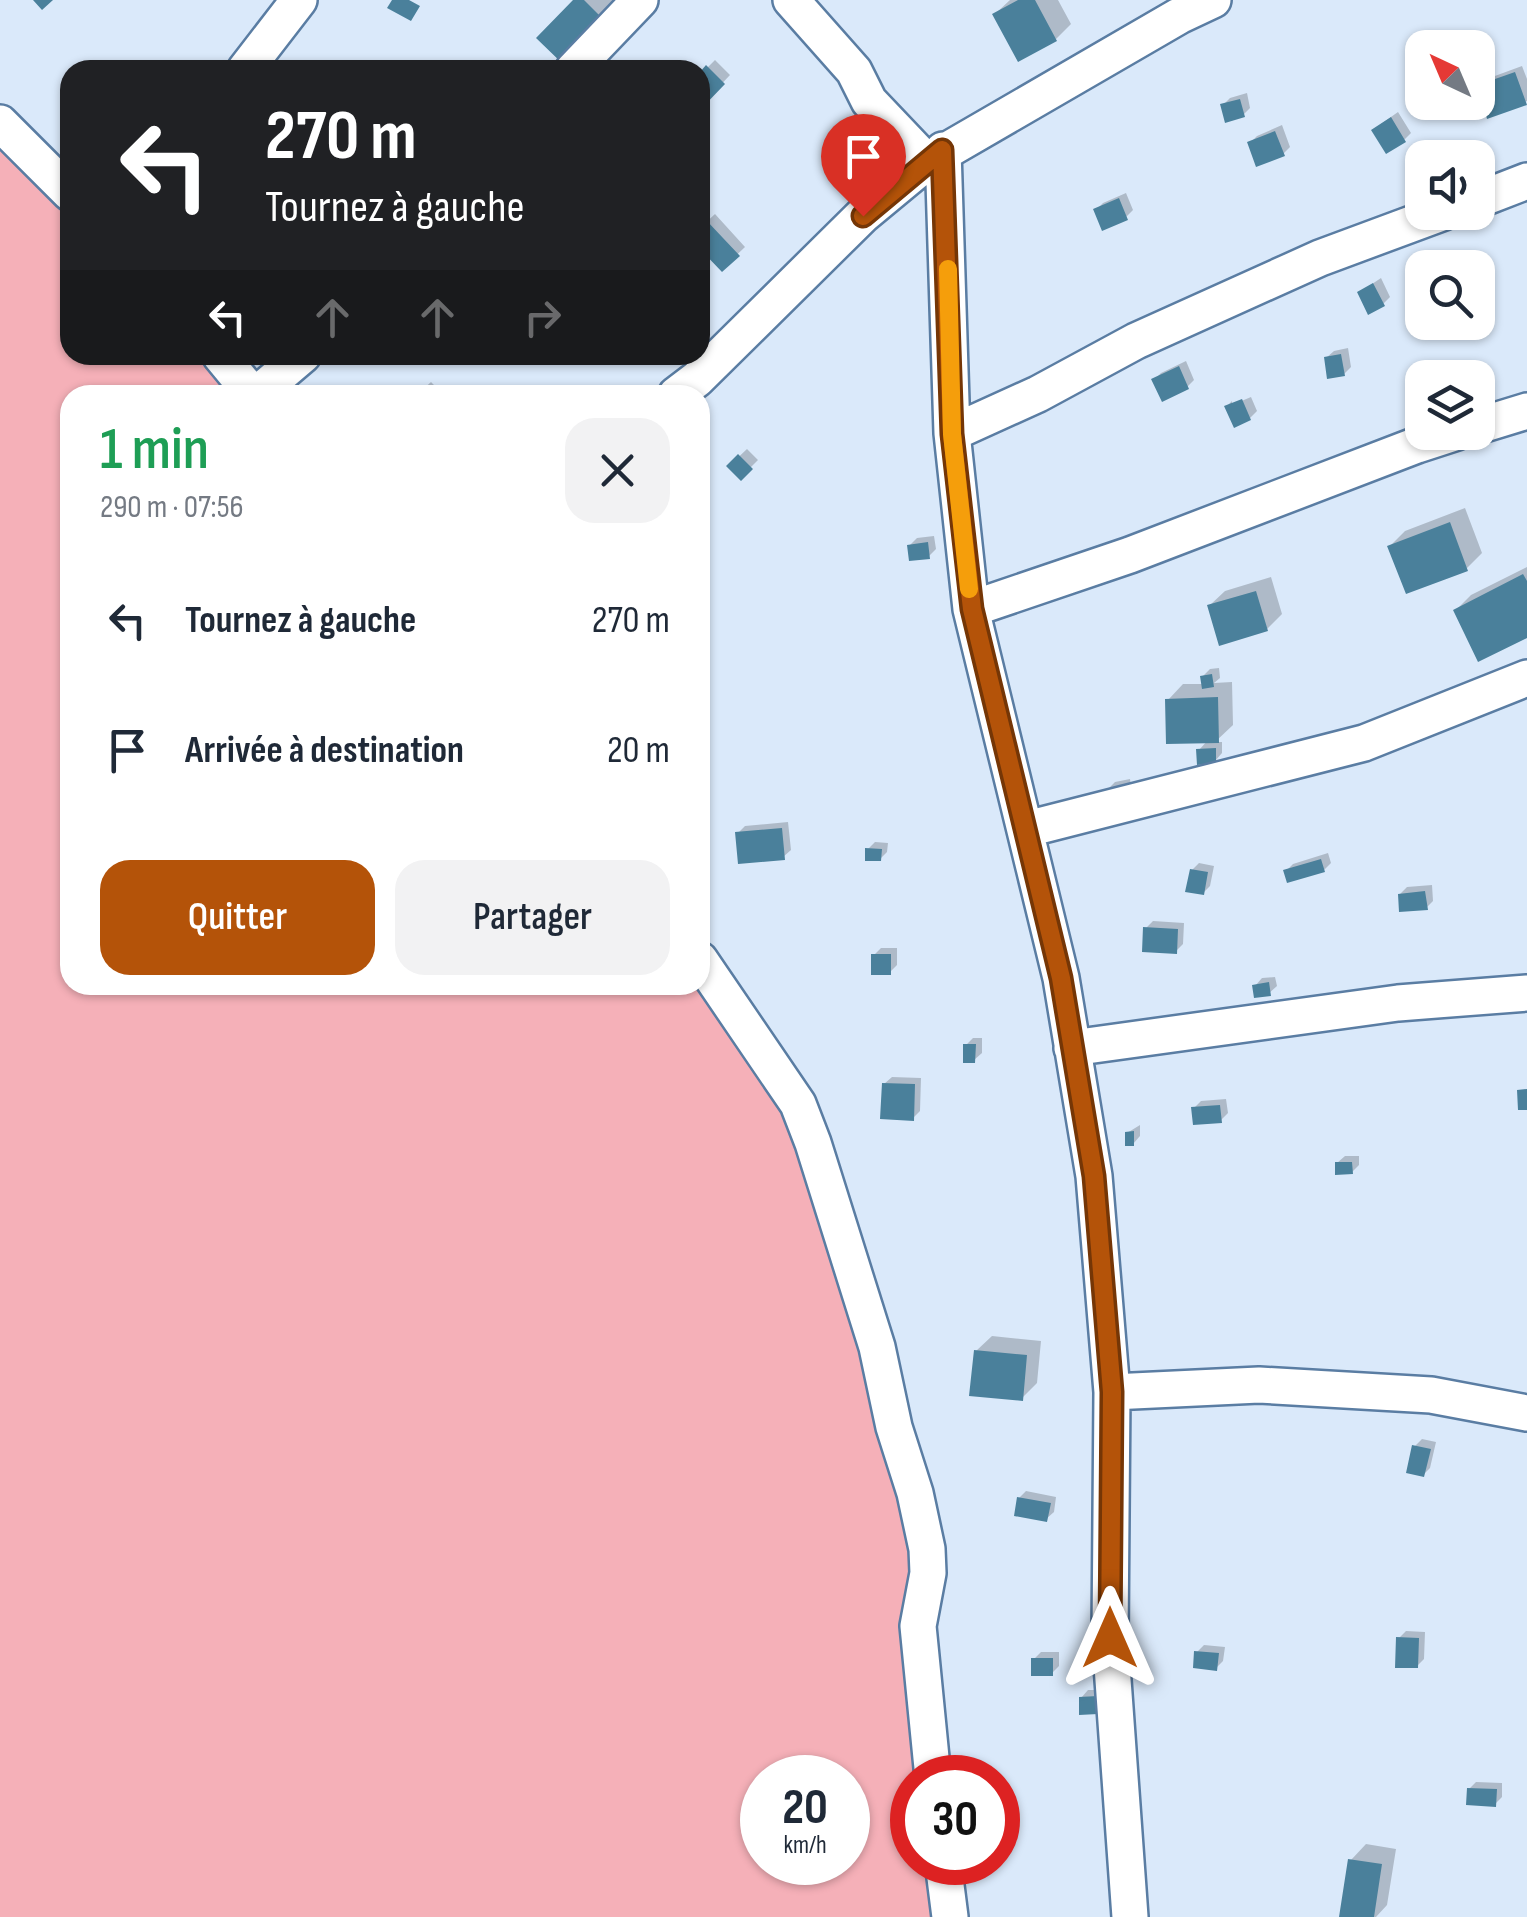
<!DOCTYPE html>
<html lang="fr">
<meta charset="utf-8">
<style>
:root{--surface:#fff;--page:#f2f2f3;--text:#1f2937;--muted:#747a83;--accent:#b45309}
body{margin:0;font-family:"Sofia Sans Condensed",sans-serif;background:var(--page);color:var(--text);height:100vh;display:flex;flex-direction:column;font-size:38px;white-space:nowrap}
*{box-sizing:border-box;margin:0}
p{font-size:32px;color:var(--muted)}
.icon{flex:none;width:55px;height:55px;fill:none;stroke:currentColor;stroke-width:2;stroke-linecap:round;stroke-linejoin:round}
.map{position:relative;flex:1;overflow:hidden}
.details{position:absolute;left:60px;top:385px;width:650px;height:610px;display:flex;flex-direction:column;background:var(--surface);border-radius:30px;box-shadow:0 2px 8px #0004}
.details>*{flex:none}
.banner{position:absolute;left:60px;top:60px;width:650px;height:305px;border-radius:30px;box-shadow:0 2px 8px #0004;background:#202124;color:#fff;overflow:hidden}
.needle{width:65px;rotate:316deg}
.controls{position:absolute;left:1405px;top:30px;display:grid;gap:20px}
.controls a{display:grid;place-items:center;width:90px;height:90px;border-radius:20px;background:var(--surface);box-shadow:0 2px 8px #0004;font-size:50px}
.speed{position:absolute;left:740px;top:1755px;display:flex;gap:20px;font-size:50px;font-weight:700;text-align:center}
.speed>*{display:grid;place-content:center;width:130px;height:130px;border-radius:50%;background:var(--surface);box-shadow:0 2px 8px #0004;line-height:1}
.speed small{font-size:25px;font-weight:400}
.speed .limit{border:15px solid #d22;background:#fff;color:#111}
.pin{position:absolute;display:grid;place-items:center;width:85px;height:85px;color:#fff;margin:-102px -42px;border-radius:50% 50% 50% 0;rotate:-45deg;box-shadow:0 0 10px #0007}
.pin .icon{rotate:45deg}
.me{position:absolute;width:110px;margin:-55px;rotate:0deg;stroke-linejoin:round;filter:drop-shadow(0 0 8px #0008)}
.turn{display:flex;align-items:center;gap:35px;height:210px;padding:0 40px;font-size:45px}
.turn .icon{width:130px;height:130px;stroke-width:2.5}
.turn b{display:block;font-size:70px;line-height:85px}
.lanes{display:flex;align-items:center;height:95px;padding:0 40px;background:#0003;justify-content:center;gap:50px;direction:ltr}
.lanes .off{opacity:.35}
.round{display:grid;place-items:center;flex:none;width:105px;height:105px;border-radius:30px;background:var(--page)}
.summary{display:flex;align-items:center;justify-content:space-between;height:170px;padding:0 40px}
h1{font-size:60px;font-weight:600;line-height:75px;color:#1e9e55}
.primary-button{display:flex;gap:20px;margin-top:auto;padding:20px 40px}
.primary-button a{flex:1;height:115px;border-radius:30px;background:var(--accent);color:#fff;font-size:40px;font-weight:600;line-height:115px;text-align:center}
.primary-button a+a{background:var(--page);color:var(--text)}
ul{padding:0;list-style:none}
li{display:flex;align-items:center;gap:30px;height:130px;padding:0 40px}
li div{flex:1}
li b{display:block;font-size:38px}
li em{font-style:normal}
.map>svg:first-child{display:block}
.green{fill:#f5b0b8;fill-rule:evenodd}
.shadow{fill:#0003}
.building{fill:#4a809b}
.lines{fill:none;stroke-linecap:round;stroke-linejoin:round}
.street-casing{stroke:#5a7da3;stroke-width:40}
.street{stroke:#fff;stroke-width:35}
.route-casing{stroke:#753606;stroke-width:25}
.route{stroke:#b45309;stroke-width:18}
.slow{stroke:#f59e0b;stroke-width:18}
</style>
<div class="map">
<svg width="1527" height="1917" viewBox="0 0 1527 1917">
<rect width="100%" height="100%" fill="#dae9fa"/>
<path class="green" d="M 0,109 L 70,192 L 70,355 L 209,355 L 243,395 L 70,395 L 70,985 L 700,985 L 764,1071 L 870,1334 L 924,1632 L 934,1777 L 912,1778 L 912,1862 L 941,1863 L 945,1917 L 0,1917 ZM 762,1778 L 848,1778 L 848,1862 L 762,1862 Z"/>
<path class="shadow" d="M 576,0 L 614,0 L 620,6 L 565,62 Z
M 1010,0 L 1058,0 L 1071,24 L 1056,39 L 995,14 Z
M 715,60 L 730,75 L 700,107 L 700,75 Z
M 1522,66 L 1527,79 L 1527,101 L 1488,116 L 1478,87 L 1484,80 Z
M 1247,93 L 1250,108 L 1243,115 L 1223,105 L 1230,98 Z
M 1398,112 L 1411,133 L 1404,140 L 1381,124 Z
M 1282,125 L 1290,147 L 1283,154 L 1250,143 L 1257,136 Z
M 1126,193 L 1133,210 L 1126,217 L 1096,210 L 1103,203 Z
M 715,214 L 745,247 L 722,269 L 700,245 L 700,228 Z
M 1381,278 L 1390,297 L 1383,304 L 1360,292 Z
M 1348,348 L 1351,367 L 1344,374 L 1326,358 L 1334,351 Z
M 1186,361 L 1194,380 L 1187,387 L 1154,380 L 1161,373 Z
M 431,382 L 444,395 L 417,395 Z
M 1251,397 L 1257,411 L 1250,418 L 1227,406 L 1232,401 L 1232,405 Z
M 747,449 L 758,460 L 741,477 L 729,466 Z
M 1465,508 L 1482,553 L 1467,568 L 1390,546 L 1405,531 Z
M 934,536 L 936,549 L 929,556 L 909,546 L 917,538 Z
M 1527,567 L 1527,635 L 1456,610 L 1471,595 Z
M 1271,577 L 1282,614 L 1267,629 L 1209,606 L 1225,591 Z
M 1219,668 L 1220,678 L 1214,683 L 1232,682 L 1233,725 L 1215,742 L 1222,742 L 1222,753 L 1215,761 L 1199,750 L 1208,740 L 1168,700 L 1183,684 L 1204,684 L 1203,676 L 1210,669 Z
M 1130,779 L 1131,786 L 1109,796 L 1108,789 L 1115,782 Z
M 788,822 L 791,850 L 783,857 L 738,833 L 745,826 Z
M 875,842 L 888,843 L 887,852 L 880,859 L 868,849 Z
M 1328,853 L 1331,863 L 1324,870 L 1286,871 L 1293,864 Z
M 1199,863 L 1214,866 L 1210,886 L 1203,893 L 1192,870 Z
M 1432,885 L 1433,901 L 1426,908 L 1400,894 L 1407,887 Z
M 1153,921 L 1184,923 L 1183,944 L 1176,951 L 1146,928 Z
M 881,948 L 897,948 L 897,965 L 890,972 L 874,955 Z
M 1275,977 L 1277,986 L 1269,993 L 1255,986 L 1262,978 Z
M 973,1038 L 982,1038 L 982,1053 L 974,1060 L 966,1045 Z
M 892,1077 L 921,1078 L 920,1111 L 913,1118 L 884,1084 Z
M 1226,1099 L 1228,1113 L 1221,1120 L 1194,1108 L 1201,1101 Z
M 1140,1125 L 1140,1136 L 1133,1144 L 1127,1133 Z
M 1345,1156 L 1359,1156 L 1359,1165 L 1352,1172 L 1337,1163 Z
M 992,1336 L 1041,1341 L 1037,1383 L 1022,1398 L 976,1351 Z
M 1422,1439 L 1436,1442 L 1430,1468 L 1423,1475 L 1415,1446 Z
M 1026,1491 L 1056,1497 L 1054,1512 L 1046,1519 L 1019,1498 Z
M 1406,1631 L 1425,1632 L 1424,1659 L 1417,1666 L 1399,1638 Z
M 1204,1645 L 1225,1647 L 1223,1661 L 1216,1668 L 1197,1652 Z
M 1041,1652 L 1059,1652 L 1059,1666 L 1052,1673 L 1034,1659 Z
M 1088,1690 L 1104,1690 L 1104,1705 L 1081,1698 Z
M 1476,1782 L 1502,1783 L 1502,1797 L 1495,1804 L 1469,1789 Z
M 1366,1844 L 1396,1849 L 1387,1905 L 1376,1917 L 1349,1917 L 1351,1860 Z"/>
<path class="building" d="M 33,0 L 53,0 L 42,10 Z
M 392,0 L 409,0 L 420,6 L 411,21 L 387,8 Z
M 573,0 L 584,0 L 607,23 L 565,66 L 536,38 Z
M 1018,0 L 1035,0 L 1057,41 L 1018,62 L 992,14 Z
M 706,65 L 725,84 L 700,110 L 700,72 Z
M 1515,72 L 1527,105 L 1487,119 L 1478,85 Z
M 1240,99 L 1245,117 L 1225,123 L 1220,104 Z
M 1391,117 L 1406,142 L 1386,154 L 1371,130 Z
M 1275,131 L 1285,156 L 1256,167 L 1247,142 Z
M 1119,198 L 1128,220 L 1102,231 L 1093,209 Z
M 706,220 L 740,256 L 722,272 L 700,249 L 700,225 Z
M 1373,283 L 1385,306 L 1368,315 L 1357,292 Z
M 1341,354 L 1345,376 L 1327,379 L 1324,357 Z
M 1179,366 L 1189,389 L 1162,402 L 1151,379 Z
M 1242,399 L 1251,420 L 1234,428 L 1224,406 Z
M 738,454 L 753,469 L 741,481 L 726,466 Z
M 1450,522 L 1468,571 L 1406,594 L 1387,546 Z
M 928,542 L 930,559 L 909,561 L 907,545 Z
M 1523,574 L 1527,581 L 1527,638 L 1478,662 L 1453,610 Z
M 1256,591 L 1268,631 L 1219,646 L 1207,605 Z
M 1212,674 L 1214,687 L 1202,689 L 1200,676 Z
M 1218,697 L 1219,743 L 1166,744 L 1165,699 Z
M 1216,748 L 1216,763 L 1197,765 L 1196,749 Z
M 782,828 L 785,860 L 738,864 L 735,832 Z
M 865,848 L 882,849 L 881,861 L 865,861 Z
M 1321,859 L 1325,872 L 1287,883 L 1283,870 Z
M 1190,869 L 1208,872 L 1204,895 L 1185,892 Z
M 1425,891 L 1428,910 L 1399,912 L 1398,894 Z
M 1143,927 L 1178,929 L 1177,954 L 1142,952 Z
M 871,954 L 891,954 L 891,975 L 871,975 Z
M 1269,982 L 1271,996 L 1254,998 L 1252,985 Z
M 963,1044 L 976,1044 L 975,1063 L 963,1063 Z
M 882,1083 L 915,1084 L 914,1121 L 880,1119 Z
M 1527,1089 L 1527,1110 L 1518,1110 L 1517,1090 Z
M 1220,1105 L 1222,1123 L 1193,1125 L 1191,1107 Z
M 1134,1131 L 1134,1146 L 1125,1146 L 1125,1132 Z
M 1335,1162 L 1352,1162 L 1353,1174 L 1335,1175 Z
M 974,1350 L 1027,1355 L 1023,1401 L 969,1396 Z
M 1412,1445 L 1431,1449 L 1424,1477 L 1406,1473 Z
M 1017,1497 L 1051,1503 L 1047,1522 L 1014,1516 Z
M 1396,1637 L 1419,1638 L 1418,1668 L 1395,1668 Z
M 1194,1651 L 1219,1653 L 1217,1671 L 1193,1668 Z
M 1031,1658 L 1053,1658 L 1053,1676 L 1031,1676 Z
M 1098,1696 L 1098,1714 L 1079,1715 L 1079,1697 Z
M 1467,1788 L 1497,1789 L 1496,1807 L 1466,1805 Z
M 1348,1859 L 1382,1864 L 1374,1917 L 1339,1917 Z"/>
<g class="lines">
<defs>
<path id="street" d="M 791,0 L 854,71 L 869,101 L 927,162 L 1179,16 L 1213,0
M 245,70 L 299,0
M 573,70 L 640,0
M 0,123 L 70,193
M 943,150 L 952,433 L 971,609 L 1061,978 L 1094,1176 L 1112,1392 L 1110,1638 L 1130,1917
M 1478,200 L 1527,181
M 220,355 L 253,395
M 256,395 L 303,355
M 676,395 L 697,379 L 863,215 L 927,162
M 1478,426 L 1527,411
M 952,433 L 1038,394 L 1136,341 L 1320,258 L 1444,212
M 971,609 L 1130,555 L 1417,445 L 1457,432
M 1027,829 L 1364,743 L 1527,678
M 700,960 L 798,1104 L 813,1143 L 877,1347 L 894,1427 L 915,1493 L 927,1549 L 928,1573 L 918,1626 L 933,1778
M 1072,1048 L 1398,1003 L 1527,993
M 1112,1392 L 1259,1385 L 1431,1395 L 1527,1413
M 943,1862 L 950,1917"/>
</defs>
<use href="#street" class="street-casing"/>
<use href="#street" class="street"/>
</g>
<g class="lines">
<defs>
<path id="route" d="M 863,216 L 942,150 L 952,434 L 972,609 L 1061,978 L 1094,1176 L 1112,1392 L 1110,1638"/>
</defs>
<use href="#route" class="route-casing"/>
<use href="#route" class="route"/>
<path class="slow" d="M 948,269 L 952,434 L 969,589"/>
</g>
</svg>
<div class="controls">
<a><svg class="needle" viewBox="-14 -14 28 28"><path d="M0-13l5 13h-10z" fill="#e53935"/><path d="M0 13l5-13h-10z" fill="#747a83"/></svg></a>
<a><svg class="icon" aria-label="sound" viewBox="0 0 24 24"><path d="M4 9h4l5-4v14l-5-4H4zM17 9q2 3 0 6"/></svg></a>
<a><svg class="icon" aria-label="search" viewBox="0 0 24 24"><circle cx="10" cy="10" r="6"/><path d="M15 15l6 6"/></svg></a>
<a><svg class="icon" aria-label="layers" viewBox="0 0 24 24"><path d="M12 4l9 5-9 5-9-5zM3 14l9 5 9-5"/></svg></a>
</div>
<div class="speed"><div>20<small>km/h</small></div><div class="limit">30</div></div>
<div class="pin" style="left:863px;top:216px;background:#d93025"><svg class="icon" aria-label="arrive" viewBox="0 0 24 24"><path d="M6 21V4h12l-3 4 3 4H6"/></svg></div>
<svg class="me" style="left:1110px;top:1638px" viewBox="-20 -20 40 40"><path d="M0-17L14 15 0 8-14 15z" fill="#b45309" stroke="#fff" stroke-width="4"/></svg>
<div class="banner">
<div class="turn"><svg class="icon" aria-label="left" viewBox="0 0 24 24"><path d="M17 20v-9H6M10 6l-5 5 5 5"/></svg><div><b>270 m</b>Tournez à gauche</div></div>
<div class="lanes"><svg class="icon" aria-label="left" viewBox="0 0 24 24"><path d="M17 20v-9H6M10 6l-5 5 5 5"/></svg><svg class="icon off" aria-label="ahead" viewBox="0 0 24 24"><path d="M12 20V5M6 11l6-6 6 6"/></svg><svg class="icon off" aria-label="ahead" viewBox="0 0 24 24"><path d="M12 20V5M6 11l6-6 6 6"/></svg><svg class="icon off" aria-label="right" viewBox="0 0 24 24"><path d="M7 20v-9h11M14 6l5 5-5 5"/></svg></div>
</div>
<section class="details">
<div class="summary"><div><h1>1 min</h1><p>290 m · 07:56</p></div><a class="round"><svg class="icon" aria-label="close" viewBox="0 0 24 24"><path d="M6 6l12 12M18 6L6 18"/></svg></a></div>
<ul>
<li><svg class="icon" aria-label="left" viewBox="0 0 24 24"><path d="M17 20v-9H6M10 6l-5 5 5 5"/></svg><div><b>Tournez à gauche</b></div><em>270 m</em></li>
<li><svg class="icon" aria-label="arrive" viewBox="0 0 24 24"><path d="M6 21V4h12l-3 4 3 4H6"/></svg><div><b>Arrivée à destination</b></div><em>20 m</em></li>
</ul>
<div class="primary-button"><a>Quitter</a><a>Partager</a></div>
</section>
</div>
